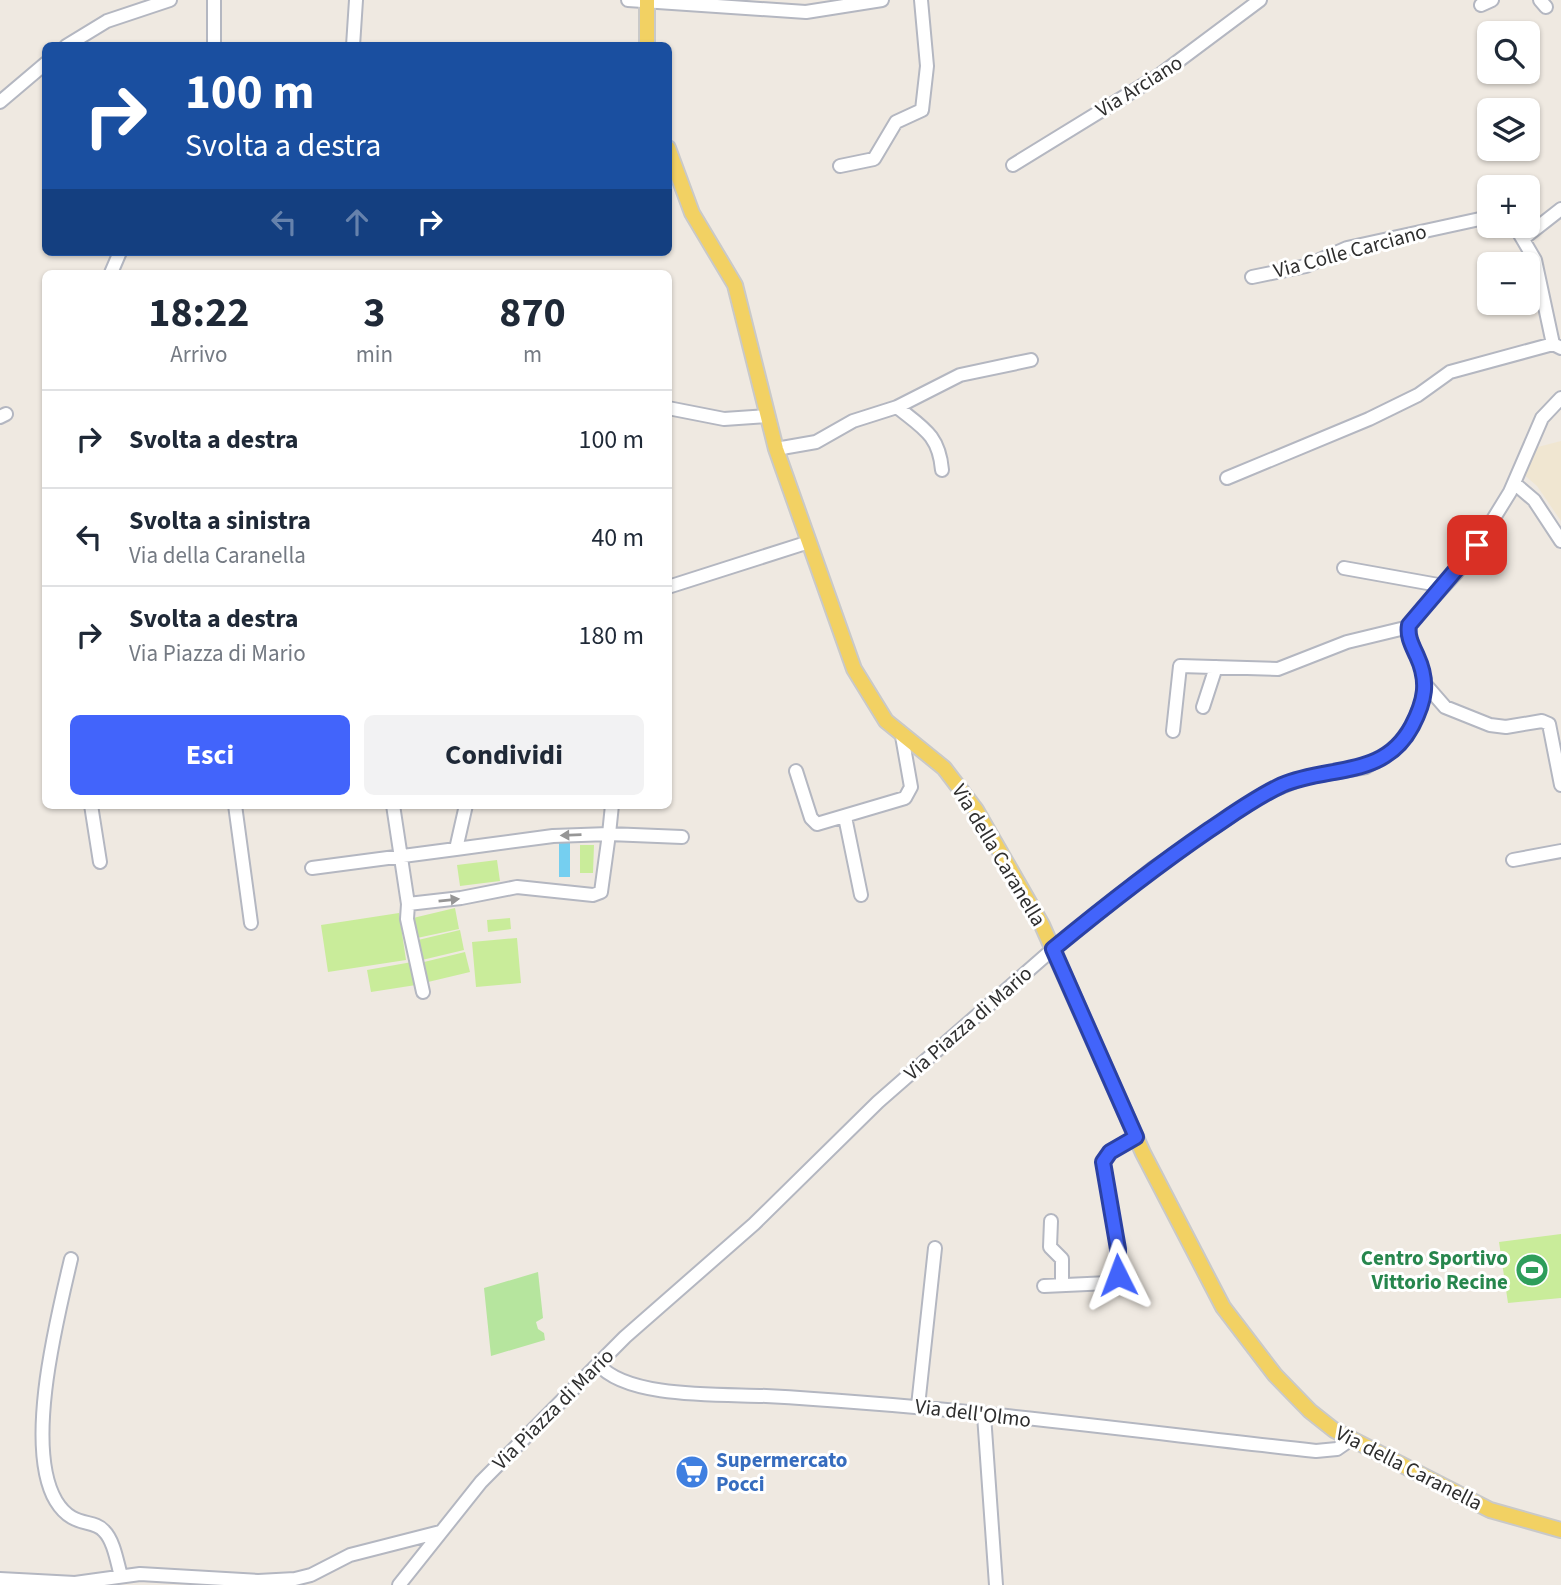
<!DOCTYPE html>
<html lang="it">
<meta charset="utf-8">
<style>
:root{--surface:#fff;--page:#f2f2f3;--text:#1f2937;--muted:#747a83;--line:#e0e1e3;--accent:#4264fb}
body{margin:0;font-family:"Source Sans 3",sans-serif;background:var(--page);color:var(--text);height:100vh;display:flex;flex-direction:column;font-size:26px;white-space:nowrap}
*{box-sizing:border-box;margin:0}
p{font-size:23px;color:var(--muted)}
.icon{flex:none;width:38px;height:38px;fill:none;stroke:currentColor;stroke-width:2;stroke-linecap:round;stroke-linejoin:round}
.map{position:relative;flex:1;overflow:hidden}
.drawer{position:absolute;left:42px;top:270px;width:630px;height:539px;display:flex;flex-direction:column;background:var(--surface);border-radius:10px;box-shadow:0 2px 5px #0004}
.drawer>*{flex:none}
.banner{position:absolute;left:42px;top:42px;width:630px;height:214px;border-radius:10px;box-shadow:0 2px 5px #0004;background:#1a4fa0;color:#fff;overflow:hidden}
.controls{position:absolute;left:1477px;top:21px;display:grid;gap:14px}
.controls a{display:grid;place-items:center;width:63px;height:63px;border-radius:10px;background:var(--surface);box-shadow:0 2px 5px #0004;font-size:35px}
.pin{position:absolute;display:grid;place-items:center;width:60px;height:60px;color:#fff;margin:-30px;border-radius:14px;box-shadow:0 4px 10px #0006}
.me{position:absolute;width:77px;margin:-38px;rotate:357deg;stroke-linejoin:round;filter:drop-shadow(0 0 5px #0008)}
.turn{display:flex;align-items:center;gap:24px;height:147px;padding:0 28px;font-size:32px}
.turn .icon{width:91px;height:91px;stroke-width:2.5}
.turn b{display:block;font-size:49px;line-height:60px}
.lanes{display:flex;align-items:center;height:66px;padding:0 28px;background:#0003;justify-content:center;gap:35px;direction:ltr}
.lanes .off{opacity:.35}
.eta{display:flex;justify-content:space-evenly;align-items:center;height:119px;text-align:center}
.eta b{font-size:42px;font-weight:700;line-height:49px}
.button{display:flex;gap:14px;margin-top:auto;padding:14px 28px}
.button a{flex:1;height:80px;border-radius:10px;background:var(--accent);color:#fff;font-size:28px;font-weight:700;line-height:80px;text-align:center}
.button a+a{background:var(--page);color:var(--text)}
ul{padding:0;list-style:none}
li{display:flex;align-items:center;gap:21px;height:98px;padding:0 28px;border-top:2px solid var(--line)}
li div{flex:1}
li b{display:block;font-size:26px}
li em{font-style:normal}
.map>svg:first-child{display:block}
.education{fill:#f0e6d1}
.green{fill:#b6e59e}
.pitch{fill:#c9ec9a}
.water{fill:#75cff0}
.lines{fill:none;stroke-linecap:round;stroke-linejoin:round}
.minor-casing{stroke:#b4b7c1;stroke-width:16}
.major-casing{stroke:#c9c9c9;stroke-width:18}
.minor{stroke:#fff;stroke-width:12}
.major{stroke:#f2d163;stroke-width:14}
.oneway{fill:#969696}
.route-casing{stroke:#2b41a3;stroke-width:18}
.route{stroke:#4264fb;stroke-width:12}
.labels{text-anchor:middle;dominant-baseline:central;stroke-width:6;stroke-linejoin:round;paint-order:stroke}
.street-label{font-size:21px;fill:#2e2e2e;stroke:#fff}
.leisure-label{font-size:21px;font-weight:bold;fill:#27864d;stroke:#fff;text-anchor:end}
.shop-label{font-size:21px;font-weight:bold;fill:#366cbe;stroke:#fff;text-anchor:start}
</style>
<div class="map">
<svg width="1561" height="1585" viewBox="0 0 1561 1585">
<rect width="100%" height="100%" fill="#efe9e1"/>
<path class="education" d="M 1561,441 L 1561,521 L 1537,486 L 1523,474 L 1534,448 Z"/>
<path class="green" d="M 538,1272 L 543,1318 L 536,1322 L 538,1329 L 544,1333 L 545,1340 L 491,1356 L 484,1288 Z"/>
<path class="pitch" d="M 580,845 L 594,845 L 593,873 L 580,873 Z
M 497,860 L 500,881 L 460,886 L 457,865 Z
M 455,908 L 459,929 L 417,938 L 413,918 Z
M 399,913 L 406,960 L 328,972 L 321,925 Z
M 510,918 L 511,929 L 488,932 L 487,920 Z
M 460,930 L 464,950 L 422,960 L 418,940 Z
M 517,938 L 521,983 L 476,987 L 472,942 Z
M 465,952 L 470,972 L 428,982 L 424,962 Z
M 412,962 L 416,985 L 371,992 L 367,970 Z
M 1561,1234 L 1561,1298 L 1508,1303 L 1499,1242 Z"/>
<path class="water" d="M 559,842 L 570,842 L 570,877 L 559,877 Z"/>
<g class="lines">
<defs>
<path id="minor" d="M 628,0 L 806,12 L 882,0
M 1540,0 L 1546,7
M 1481,5 L 1492,0
M 66,46 L 107,21 L 170,0
M 214,46 L 214,0
M 353,46 L 356,0
M 0,102 L 46,63
M 1013,165 L 1161,74 L 1260,0
M 840,166 L 874,159 L 896,122 L 922,110 L 927,66 L 921,0
M 1515,226 L 1535,260 L 1553,344 L 1561,348
M 1524,238 L 1561,209
M 111,273 L 120,252
M 1252,277 L 1306,266 L 1347,248 L 1489,217
M 897,407 C 923,428 939,435 942,470
M 668,408 L 724,419 L 767,416
M 0,417 L 6,414
M 776,449 L 816,442 L 853,421 L 897,407 L 960,375 L 1031,360
M 1227,478 L 1369,419 L 1418,395 L 1450,372 L 1553,344
M 1514,483 L 1534,500 L 1561,541
M 1344,568 L 1444,586
M 668,587 L 809,542
M 1425,684 L 1445,707 L 1490,725 L 1506,727 L 1542,721 L 1549,724 L 1561,785
M 1203,707 L 1216,667
M 1173,731 L 1180,666 L 1278,669 L 1347,642 L 1409,627
M 796,771 L 811,818 L 817,824 L 905,798 L 911,787 L 902,736
M 91,805 L 100,862
M 235,805 L 251,923
M 393,805 L 408,904 L 461,898 L 517,887 L 593,895 L 601,892 L 609,834 L 553,836 L 456,849 L 466,805
M 612,805 L 609,834 L 682,837
M 845,817 L 861,895
M 1513,860 L 1561,851
M 312,868 L 456,849
M 408,904 L 407,919 L 423,992
M 1051,1221 L 1050,1247 L 1062,1259 L 1062,1283
M 71,1259 C 57,1319 24,1447 56,1501 C 73,1529 93,1518 104,1531 C 114,1541 117,1562 121,1576
M 1044,1286 L 1109,1283 L 1116,1279 L 1118,1252 L 1103,1162 L 1110,1151 L 1136,1137
M 598,1364 C 627,1399 722,1394 766,1396 C 950,1406 1133,1431 1316,1451 L 1337,1449 L 1350,1440
M 918,1406 L 935,1248
M 984,1415 L 996,1585
M 0,1579 L 75,1583 L 140,1574 L 258,1581 L 295,1579 L 311,1575 L 350,1555 L 440,1532
M 399,1585 L 481,1482 L 625,1337 L 754,1224 L 878,1102 L 1053,949 L 1152,869 L 1262,795 L 1303,778 L 1366,767 L 1394,750 L 1413,724 L 1425,692 L 1422,669 L 1409,635 L 1410,623 L 1457,572 L 1481,539 L 1510,492 L 1542,418 L 1561,398"/>
<path id="major" d="M 647,0 L 647,46
M 668,148 L 692,213 L 735,285 L 776,449 L 854,669 L 886,721 L 944,768 L 976,810 L 1042,925 L 1143,1153 L 1223,1307 L 1275,1375 L 1310,1411 L 1334,1430 L 1490,1510 L 1561,1530"/>
</defs>
<use href="#minor" class="minor-casing"/>
<use href="#major" class="major-casing"/>
<use href="#minor" class="minor"/>
<use href="#major" class="major"/>
</g>
<defs><path id="oneway-solid" d="M-6-.8H1V-3.2L6.5 0L1 3.2V.8H-6Z" transform="scale(1.75)"/></defs>
<g class="oneway">
<use href="#oneway-solid" transform="translate(571 835) rotate(178)"/>
<use href="#oneway-solid" transform="translate(449 900) rotate(-6)"/>
</g>
<g class="lines">
<defs>
<path id="route" d="M 1118,1275 L 1118,1249 L 1103,1162 L 1110,1152 L 1136,1137 L 1053,949 C 1104,907 1155,867 1209,830 C 1233,814 1256,797 1282,785 C 1329,765 1384,779 1412,726 C 1425,701 1429,682 1417,656 C 1412,645 1407,636 1409,625 L 1477,545"/>
</defs>
<use href="#route" class="route-casing"/>
<use href="#route" class="route"/>
</g>
<defs>
<symbol id="stadium-disc" viewBox="-11 -11 22 22"><circle r="9.5" fill="#2e9e5b" stroke="#fff"/><path d="M0-5a6.5 5 0 1 0 0 10a6.5 5 0 1 0 0-10ZM-3.5-1.8h7v3.6h-7Z" fill="#fff"/></symbol>
<symbol id="supermarket-disc" viewBox="-11 -11 22 22"><circle r="9.5" fill="#3f7fe0" stroke="#fff"/><path d="M-6-5.5h2.5l.6 2H6L4.5 2H-2.5L-4.4-4H-6ZM-1.5 3.2a1.3 1.3 0 1 0 .1 0ZM3 3.2a1.3 1.3 0 1 0 .1 0Z" fill="#fff"/></symbol>
</defs>
<g fill-rule="evenodd">
<use href="#stadium-disc" x="1513" y="1251" width="38" height="38"/>
<use href="#supermarket-disc" x="673" y="1453" width="38" height="38"/>
</g>
<g class="labels">
<g class="street-label">
<text transform="translate(1139 86) rotate(-32)">Via Arciano</text>
<text transform="translate(1350 251) rotate(-15)">Via Colle Carciano</text>
<text transform="translate(999 855) rotate(59)">Via della Caranella</text>
<text transform="translate(968 1023) rotate(-41)">Via Piazza di Mario</text>
<text transform="translate(553 1409) rotate(-45)">Via Piazza di Mario</text>
<text transform="translate(973 1413) rotate(7)">Via dell'Olmo</text>
<text transform="translate(1409 1468) rotate(27)">Via della Caranella</text>
</g>
<g class="leisure-label">
<text x="1508" y="1258">Centro Sportivo<tspan x="1508" dy="24">Vittorio Recine</tspan></text>
</g>
<g class="shop-label">
<text x="716" y="1460">Supermercato<tspan x="716" dy="24">Pocci</tspan></text>
</g>
</g>
</svg>
<div class="controls">
<a><svg class="icon" aria-label="search" viewBox="0 0 24 24"><circle cx="10" cy="10" r="6"/><path d="M15 15l6 6"/></svg></a>
<a><svg class="icon" aria-label="layers" viewBox="0 0 24 24"><path d="M12 4l9 5-9 5-9-5zM3 14l9 5 9-5"/></svg></a>
<a>+</a>
<a>−</a>
</div>
<div class="pin" style="left:1477px;top:545px;background:#d93025"><svg class="icon" aria-label="arrive" viewBox="0 0 24 24"><path d="M6 21V4h12l-3 4 3 4H6"/></svg></div>
<svg class="me" style="left:1118px;top:1275px" viewBox="-20 -20 40 40"><path d="M0-17L14 15 0 8-14 15z" fill="#4264fb" stroke="#fff" stroke-width="4"/></svg>
<div class="banner">
<div class="turn"><svg class="icon" aria-label="right" viewBox="0 0 24 24"><path d="M7 20v-9h11M14 6l5 5-5 5"/></svg><div><b>100 m</b>Svolta a destra</div></div>
<div class="lanes"><svg class="icon off" aria-label="left" viewBox="0 0 24 24"><path d="M17 20v-9H6M10 6l-5 5 5 5"/></svg><svg class="icon off" aria-label="ahead" viewBox="0 0 24 24"><path d="M12 20V5M6 11l6-6 6 6"/></svg><svg class="icon" aria-label="right" viewBox="0 0 24 24"><path d="M7 20v-9h11M14 6l5 5-5 5"/></svg></div>
</div>
<section class="drawer">
<div class="eta">
<div><b>18:22</b><p>Arrivo</p></div>
<div><b>3</b><p>min</p></div>
<div><b>870</b><p>m</p></div>
</div>
<ul>
<li><svg class="icon" aria-label="right" viewBox="0 0 24 24"><path d="M7 20v-9h11M14 6l5 5-5 5"/></svg><div><b>Svolta a destra</b></div><em>100 m</em></li>
<li><svg class="icon" aria-label="left" viewBox="0 0 24 24"><path d="M17 20v-9H6M10 6l-5 5 5 5"/></svg><div><b>Svolta a sinistra</b><p>Via della Caranella</p></div><em>40 m</em></li>
<li><svg class="icon" aria-label="right" viewBox="0 0 24 24"><path d="M7 20v-9h11M14 6l5 5-5 5"/></svg><div><b>Svolta a destra</b><p>Via Piazza di Mario</p></div><em>180 m</em></li>
</ul>
<div class="button"><a>Esci</a><a>Condividi</a></div>
</section>
</div>
